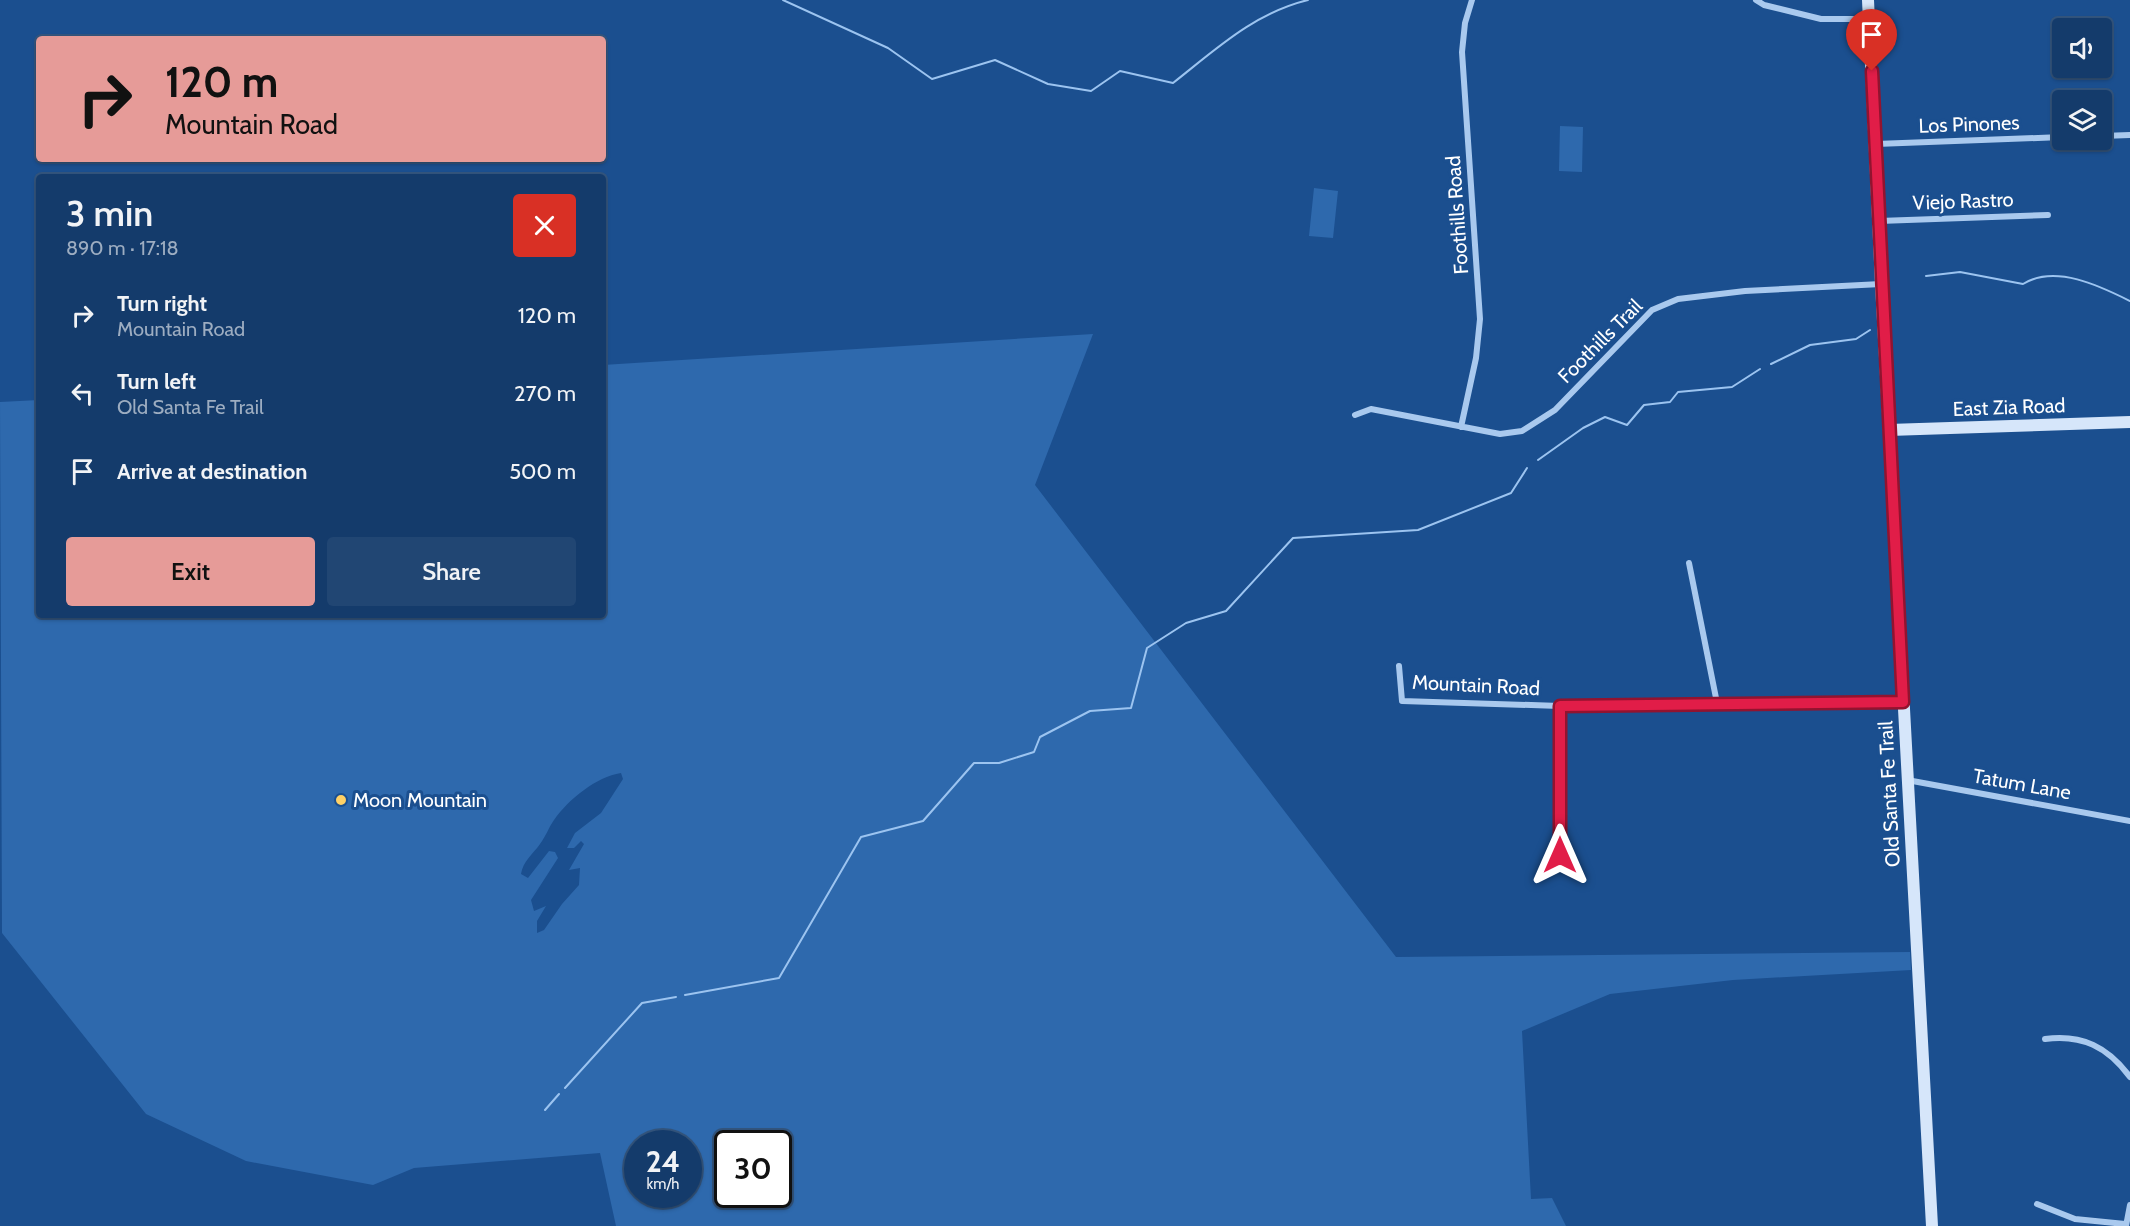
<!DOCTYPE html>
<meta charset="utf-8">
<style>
:root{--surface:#143b6b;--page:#214673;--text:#f1f3f6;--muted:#9dadc1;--line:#33557e;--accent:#e69b98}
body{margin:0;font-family:Cabin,sans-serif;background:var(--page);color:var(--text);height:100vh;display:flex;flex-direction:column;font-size:22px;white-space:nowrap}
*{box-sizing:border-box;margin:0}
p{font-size:20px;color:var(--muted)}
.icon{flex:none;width:33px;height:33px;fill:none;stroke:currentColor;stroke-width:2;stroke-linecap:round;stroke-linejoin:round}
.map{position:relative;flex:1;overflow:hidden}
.drawer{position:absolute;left:36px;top:174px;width:570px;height:444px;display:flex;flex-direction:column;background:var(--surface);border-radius:6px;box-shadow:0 2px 4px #0004,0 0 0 2px var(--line)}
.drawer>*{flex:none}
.top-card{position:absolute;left:36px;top:36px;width:570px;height:126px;border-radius:6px;box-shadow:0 2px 4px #0004,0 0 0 2px var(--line);background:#e69b98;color:#111;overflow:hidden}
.tools{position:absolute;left:2052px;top:18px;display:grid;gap:12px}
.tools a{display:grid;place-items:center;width:60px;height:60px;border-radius:6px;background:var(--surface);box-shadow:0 2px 4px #0004,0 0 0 2px var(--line);font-size:30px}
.speed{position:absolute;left:624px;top:1130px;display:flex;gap:12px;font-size:30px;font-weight:700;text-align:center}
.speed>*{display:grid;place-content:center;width:78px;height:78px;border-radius:50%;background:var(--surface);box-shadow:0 2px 4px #0004,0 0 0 2px var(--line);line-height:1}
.speed small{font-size:15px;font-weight:400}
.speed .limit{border:3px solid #111;border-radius:9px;background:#fff;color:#111}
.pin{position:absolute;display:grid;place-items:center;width:51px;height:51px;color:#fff;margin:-62px -26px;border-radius:50% 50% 50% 0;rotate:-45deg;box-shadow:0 0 6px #0007}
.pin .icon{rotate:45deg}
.me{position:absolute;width:66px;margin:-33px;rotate:0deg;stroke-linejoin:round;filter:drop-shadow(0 0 4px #0008)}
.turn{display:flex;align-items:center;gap:21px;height:126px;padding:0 30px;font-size:27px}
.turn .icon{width:78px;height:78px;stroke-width:2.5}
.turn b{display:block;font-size:42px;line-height:51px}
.round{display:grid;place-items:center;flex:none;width:63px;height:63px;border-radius:6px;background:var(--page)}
.summary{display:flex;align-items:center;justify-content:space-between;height:102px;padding:0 30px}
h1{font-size:36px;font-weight:600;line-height:45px}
.cta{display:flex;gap:12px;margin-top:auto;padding:12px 30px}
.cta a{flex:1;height:69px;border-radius:6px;background:var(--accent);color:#111;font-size:24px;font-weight:600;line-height:69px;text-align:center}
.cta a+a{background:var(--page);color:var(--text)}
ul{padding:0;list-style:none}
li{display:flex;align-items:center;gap:18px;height:78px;padding:0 30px}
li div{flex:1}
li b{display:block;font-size:22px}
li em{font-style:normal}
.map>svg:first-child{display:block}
.green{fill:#2e69ad;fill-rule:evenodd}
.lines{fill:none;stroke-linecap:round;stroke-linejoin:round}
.stream{stroke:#9cc4f0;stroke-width:2}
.street{stroke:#a9c9ee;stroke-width:6}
.secondary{stroke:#d6e6fa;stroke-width:12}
.route-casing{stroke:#92132f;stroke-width:15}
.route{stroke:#e11d48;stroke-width:10}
.poi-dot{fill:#ffd166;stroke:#1b4f8f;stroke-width:2}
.labels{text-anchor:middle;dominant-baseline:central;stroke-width:6;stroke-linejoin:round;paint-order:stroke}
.street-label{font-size:20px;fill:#fff;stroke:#1b4f8f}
.poi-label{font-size:20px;fill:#fff;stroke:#1b4f8f;text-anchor:start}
</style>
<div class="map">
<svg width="2130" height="1226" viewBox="0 0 2130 1226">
<rect width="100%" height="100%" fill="#1b4f8f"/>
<path class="green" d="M 1560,126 L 1583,127 L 1582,172 L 1559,171 Z
M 1314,188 L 1338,191 L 1333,238 L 1309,236 Z
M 1093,334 L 1035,485 L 1396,957 L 1910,952 L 1911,970 L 1733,980 L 1610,994 L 1522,1031 L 1531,1199 L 1552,1198 L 1566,1226 L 616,1226 L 600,1153 L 414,1168 L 373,1185 L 246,1161 L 146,1114 L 2,933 L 0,402 L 39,400 L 39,615 L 603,615 L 603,365 ZM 621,773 L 623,779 L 601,813 L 575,833 L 567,848 L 574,848 L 581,841 L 584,844 L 569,870 L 580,868 L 579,885 L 562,904 L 544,930 L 537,933 L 537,921 L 546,906 L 534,911 L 531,900 L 558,858 L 555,852 L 549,851 L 528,878 L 521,874 C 523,861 533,854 540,844 C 546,836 549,827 554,820 C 569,799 596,777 621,773 ZM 638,1143 L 688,1143 L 688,1194 L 638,1194 ZM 728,1143 L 778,1143 L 778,1194 L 728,1194 Z"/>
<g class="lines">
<path class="stream" d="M 783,0 L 888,48 L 932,79 L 995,60 L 1048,84 L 1091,91 L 1120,71 L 1173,83 C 1215,50 1254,13 1308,0
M 1926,276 L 1960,272 L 2023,284 C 2055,264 2100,286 2130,301
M 1771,364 L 1810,345 L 1856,339 L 1870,330
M 1538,460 L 1583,428 L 1605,417 L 1627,425 L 1644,405 L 1670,402 L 1678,392 L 1732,387 L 1760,369
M 685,995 L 779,978 L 861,837 L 923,821 L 974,763 L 999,763 L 1034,752 L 1040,737 L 1090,711 L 1131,708 L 1147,648 L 1186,623 L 1226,611 L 1293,538 L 1418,530 L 1511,493 L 1527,468
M 565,1088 L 642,1003 L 676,997
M 545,1110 L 559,1094"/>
<path class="street" d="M 1756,0 L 1764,5 L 1821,19 L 1869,19
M 2102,136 L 2130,135
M 1876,144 L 2062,137
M 1879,221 L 2048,215
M 1355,415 L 1371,409 L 1500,434 L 1522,431 L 1555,410 L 1652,310 L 1678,299 L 1745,291 L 1881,284
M 1461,427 L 1476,358 L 1480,319 L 1462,52 L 1465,23 L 1472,0
M 1689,563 L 1717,703
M 1399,666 L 1402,701 L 1560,706 L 1903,701
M 1560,706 L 1560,855
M 1907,780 L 2130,821
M 2045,1039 C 2082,1034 2108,1047 2130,1077
M 2037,1204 L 2075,1219 L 2125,1224
M 2126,1226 L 2130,1205"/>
<path class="secondary" d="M 1868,0 L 1881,284 L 1932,1226
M 1889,430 L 2130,422"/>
</g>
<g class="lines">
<defs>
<path id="route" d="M 1560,855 L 1560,706 L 1903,702 L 1872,71"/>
</defs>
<use href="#route" class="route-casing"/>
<use href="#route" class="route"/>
</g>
<circle class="poi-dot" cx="341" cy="800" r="6"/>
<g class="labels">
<g class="street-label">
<text transform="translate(1969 124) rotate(-2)">Los Pinones</text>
<text transform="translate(1963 201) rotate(-2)">Viejo Rastro</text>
<text transform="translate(1457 215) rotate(-94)">Foothills Road</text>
<text transform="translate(1600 341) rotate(-45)">Foothills Trail</text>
<text transform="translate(2009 407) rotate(-2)">East Zia Road</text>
<text transform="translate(1476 685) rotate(3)">Mountain Road</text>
<text transform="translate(2022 784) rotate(10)">Tatum Lane</text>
<text transform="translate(1889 794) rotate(-93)">Old Santa Fe Trail</text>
</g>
<g class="poi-label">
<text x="353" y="800">Moon Mountain</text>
</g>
</g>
</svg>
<div class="tools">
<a><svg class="icon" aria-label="sound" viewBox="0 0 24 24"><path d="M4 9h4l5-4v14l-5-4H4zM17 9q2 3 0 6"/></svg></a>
<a><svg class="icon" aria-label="layers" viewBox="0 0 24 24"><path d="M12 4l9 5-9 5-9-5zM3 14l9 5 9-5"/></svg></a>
</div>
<div class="speed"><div>24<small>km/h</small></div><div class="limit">30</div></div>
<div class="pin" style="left:1872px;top:71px;background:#d93025"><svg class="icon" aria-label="arrive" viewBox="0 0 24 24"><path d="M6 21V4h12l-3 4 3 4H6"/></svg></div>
<svg class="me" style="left:1560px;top:855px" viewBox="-20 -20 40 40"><path d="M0-17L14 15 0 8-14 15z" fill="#e11d48" stroke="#fff" stroke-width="4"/></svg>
<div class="top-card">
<div class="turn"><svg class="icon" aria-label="right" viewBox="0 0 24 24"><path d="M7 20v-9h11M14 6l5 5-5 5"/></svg><div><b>120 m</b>Mountain Road</div></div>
</div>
<section class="drawer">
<div class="summary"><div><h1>3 min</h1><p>890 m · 17:18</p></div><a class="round" style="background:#d93025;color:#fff"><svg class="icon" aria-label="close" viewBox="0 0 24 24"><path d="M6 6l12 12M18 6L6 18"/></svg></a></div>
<ul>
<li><svg class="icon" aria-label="right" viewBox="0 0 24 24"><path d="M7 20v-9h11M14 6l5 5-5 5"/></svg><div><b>Turn right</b><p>Mountain Road</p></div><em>120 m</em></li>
<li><svg class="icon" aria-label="left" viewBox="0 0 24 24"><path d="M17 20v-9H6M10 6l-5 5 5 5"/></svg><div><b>Turn left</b><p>Old Santa Fe Trail</p></div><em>270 m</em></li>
<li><svg class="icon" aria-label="arrive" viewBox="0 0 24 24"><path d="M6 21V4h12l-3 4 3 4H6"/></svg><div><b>Arrive at destination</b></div><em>500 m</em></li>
</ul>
<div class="cta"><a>Exit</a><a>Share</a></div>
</section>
</div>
